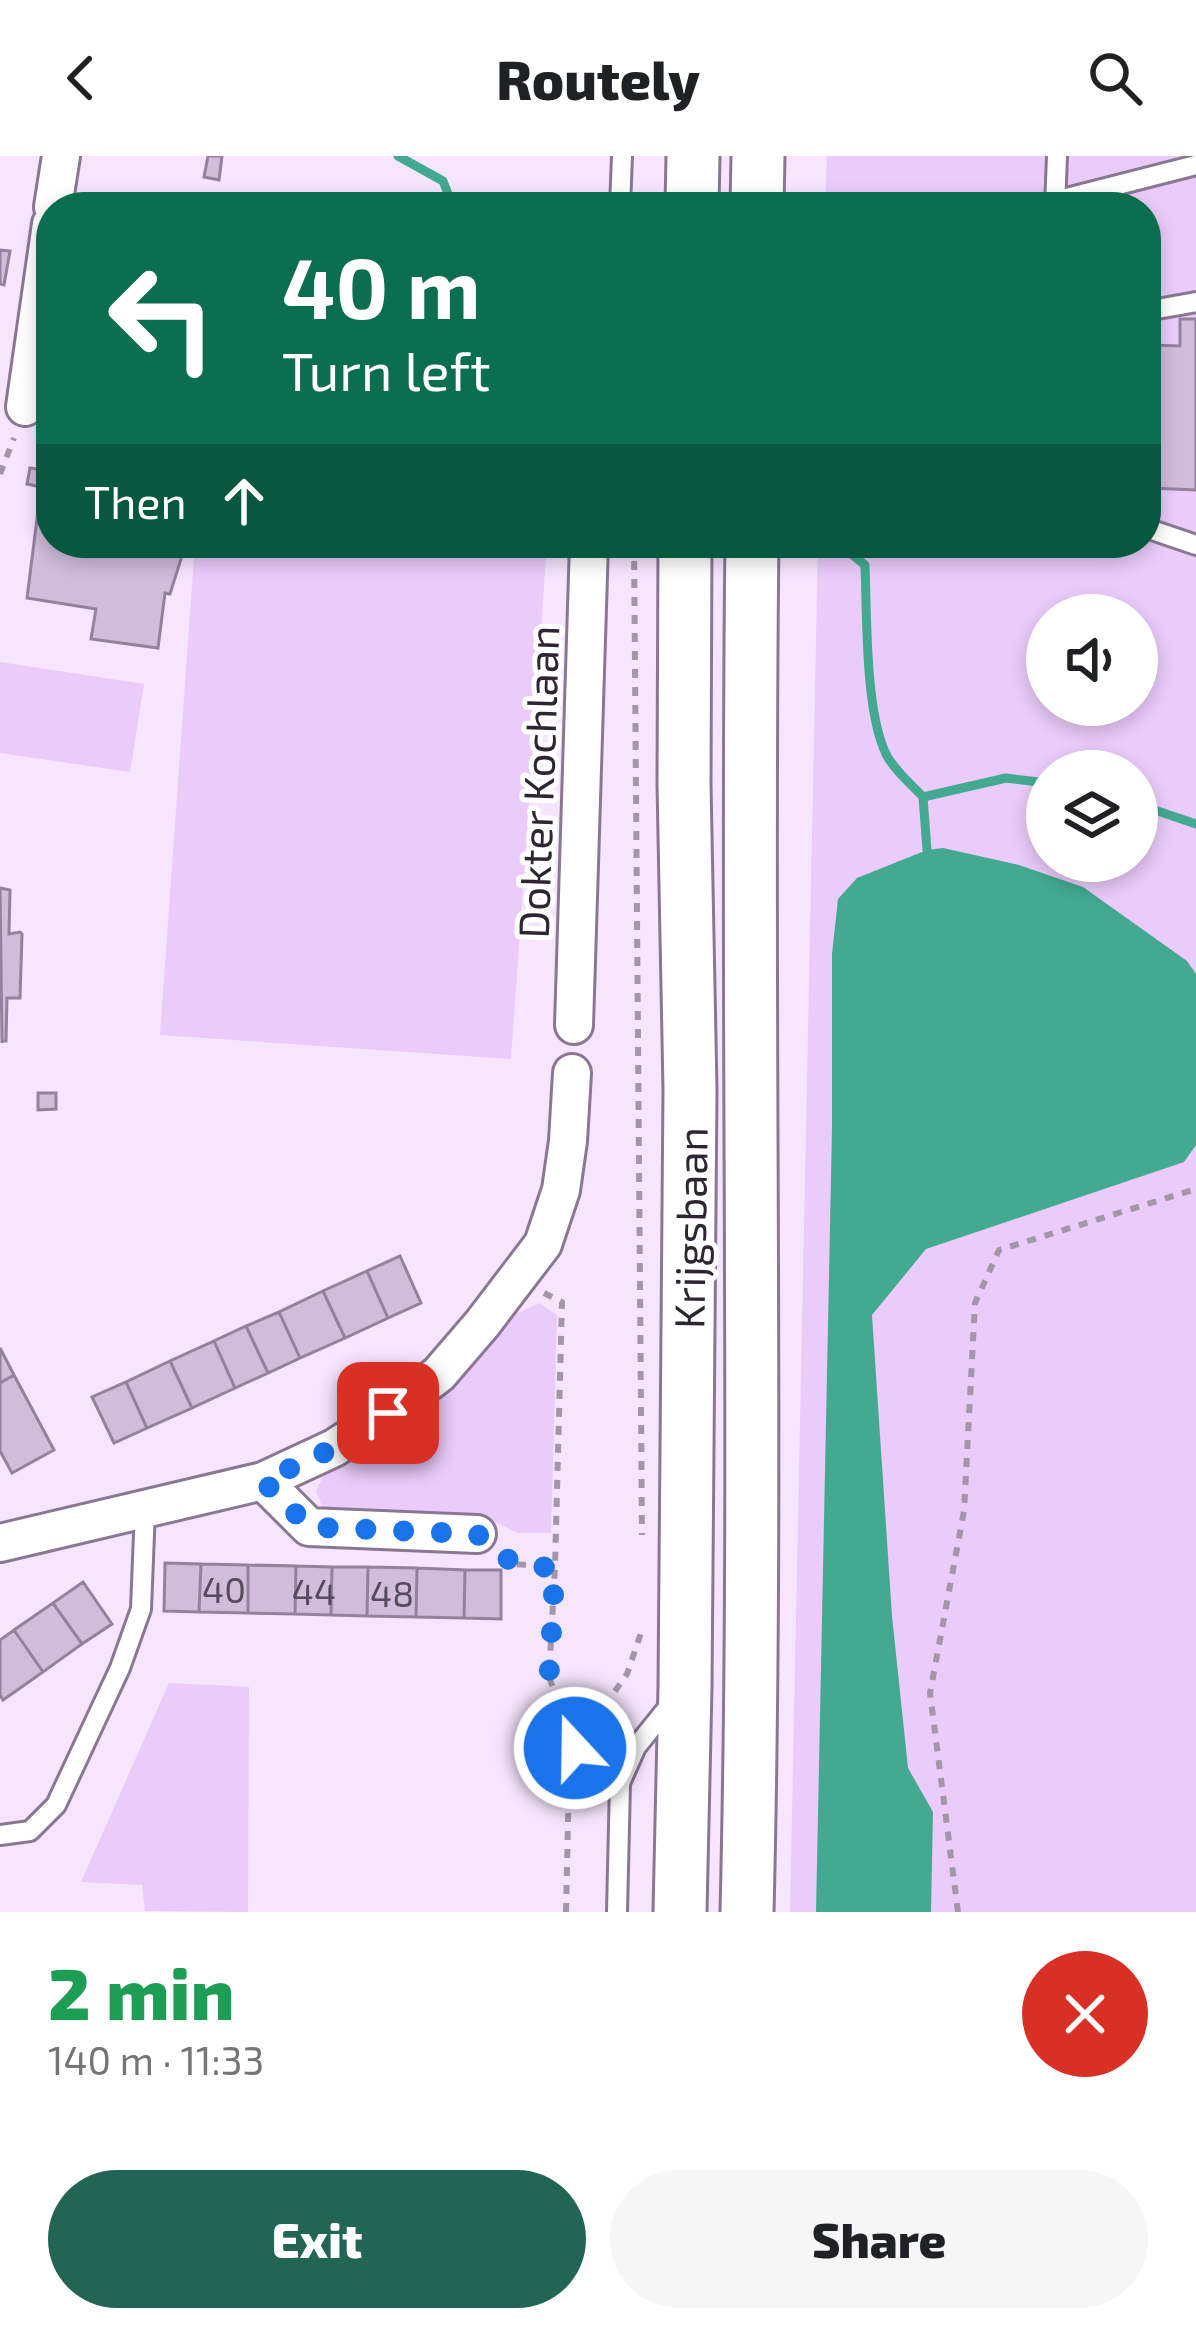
<!DOCTYPE html>
<meta charset="utf-8">
<style>
:root{--surface:#fff;--page:#f6f6f6;--text:#202124;--muted:#757577;--accent:#226555}
body{margin:0;font-family:"Exo 2",sans-serif;background:var(--page);color:var(--text);height:100vh;display:flex;flex-direction:column;font-size:45px;white-space:nowrap}
*{box-sizing:border-box;margin:0}
p{font-size:39px;color:var(--muted)}
.icon{flex:none;width:66px;height:66px;fill:none;stroke:currentColor;stroke-width:2;stroke-linecap:round;stroke-linejoin:round}
.map{position:relative;height:1756px;overflow:hidden}
.sheet{display:flex;flex-direction:column;background:var(--surface);flex:1}
.sheet>*{flex:none}
.hud{position:absolute;left:36px;top:36px;width:1125px;height:366px;border-radius:48px;box-shadow:0 6px 18px #0003;background:#0b6e4f;color:#fff;overflow:hidden}
.fabs{position:absolute;left:1026px;top:438px;display:grid;gap:24px}
.fabs a{display:grid;place-items:center;width:132px;height:132px;border-radius:50%;background:var(--surface);box-shadow:0 6px 18px #0003;font-size:60px}
.pin{position:absolute;display:grid;place-items:center;width:102px;height:102px;color:#fff;margin:-51px;border-radius:24px;box-shadow:0 6px 18px #0006}
.me{position:absolute;width:132px;margin:-66px;rotate:339deg;stroke-linejoin:round;filter:drop-shadow(0 0 9px #0008)}
.turn{display:flex;align-items:center;gap:42px;height:252px;padding:0 48px;font-size:54px}
.turn .icon{width:156px;height:156px;stroke-width:2.5}
.turn b{display:block;font-size:84px;line-height:102px}
.then{display:flex;align-items:center;height:114px;padding:0 48px;background:#0003;gap:24px;font-size:45px}
.round{display:grid;place-items:center;flex:none;width:126px;height:126px;border-radius:63px;background:var(--page)}
.headline{display:flex;align-items:center;justify-content:space-between;height:204px;padding:0 48px}
h1{font-size:72px;font-weight:800;line-height:90px;color:#1e9e55}
.primary-button{display:flex;gap:24px;margin-top:auto;padding:24px 48px}
.primary-button a{flex:1;height:138px;border-radius:72px;background:var(--accent);color:#fff;font-size:48px;font-weight:800;line-height:138px;text-align:center}
.primary-button a+a{background:var(--page);color:var(--text)}
header{display:flex;justify-content:space-between;align-items:center;height:156px;padding:0 48px;background:var(--surface);font-size:54px;font-weight:800}
.map>svg:first-child{display:block}
.green{fill:#eacbfa;fill-rule:evenodd}
.water{fill:#43a990}
.lines{fill:none;stroke-linecap:round;stroke-linejoin:round}
.stream{stroke:#43a990;stroke-width:9}
.building{fill:#d1bcdb;stroke:#94819e;stroke-width:3}
.service-casing{stroke:#8a7794;stroke-width:24}
.minor-casing{stroke:#8a7794;stroke-width:42}
.secondary-casing{stroke:#8a7794;stroke-width:57}
.path{stroke:#a396a9;stroke-width:6;stroke-dasharray:9 9;stroke-linecap:butt}
.service{stroke:#fff;stroke-width:18}
.minor{stroke:#fff;stroke-width:36}
.secondary{stroke:#fff;stroke-width:51}
.route{stroke:#1a73e8;stroke-width:21;stroke-dasharray:0 37.8}
.labels{text-anchor:middle;dominant-baseline:central;stroke-width:10;stroke-linejoin:round;paint-order:stroke}
.number-label{font-size:36px;fill:#564b5c}
.street-label{font-size:42px;fill:#2d2531;stroke:#fff}
</style>
<header><svg class="icon" aria-label="back" viewBox="0 0 24 24"><path d="M15 5l-7 7 7 7"/></svg>Routely<svg class="icon" aria-label="search" viewBox="0 0 24 24"><circle cx="10" cy="10" r="6"/><path d="M15 15l6 6"/></svg></header>
<div class="map">
<svg width="1196" height="1756" viewBox="0 0 1196 1756">
<rect width="100%" height="100%" fill="#f6e5fe"/>
<path class="green" d="M 827,0 L 1196,0 L 1196,1756 L 790,1756 L 818,387 L 1146,387 L 1146,51 L 825,51 ZM 1047,459 L 1137,459 L 1137,549 L 1047,549 ZM 1047,615 L 1137,615 L 1137,705 L 1047,705 Z
M 195,387 L 547,387 L 511,903 L 160,879 Z
M 0,506 L 144,528 L 130,616 L 0,597 Z
M 539,1147 L 557,1159 L 551,1377 L 518,1377 L 483,1360 L 323,1353 L 316,1335 L 327,1312 L 380,1279 L 390,1295 L 425,1273 L 412,1256 L 512,1160 Z
M 169,1527 L 249,1531 L 248,1756 L 145,1755 L 142,1729 L 81,1726 Z"/>
<path class="water" d="M 943,692 L 1019,709 L 1083,731 L 1187,805 L 1196,818 L 1196,989 L 1184,1006 L 926,1093 L 872,1159 L 892,1460 L 908,1612 L 933,1656 L 931,1756 L 816,1756 L 832,973 L 832,798 L 838,743 L 857,722 L 927,694 Z"/>
<g class="lines">
<path class="stream" d="M 398,0 L 443,25 L 453,51
M 838,387 L 865,409 C 867,459 865,555 886,598 C 894,614 911,628 923,641 L 1006,622 L 1047,627
M 923,641 L 927,694
M 1137,648 L 1196,668"/>
</g>
<path class="building" d="M 208,0 L 222,0 L 219,24 L 204,21 Z
M 0,94 L 10,95 L 4,129 L 0,128 Z
M 1180,163 L 1196,163 L 1196,334 L 1150,332 L 1153,189 L 1180,190 Z
M 30,312 L 51,315 L 51,387 L 186,387 L 170,438 L 165,437 L 158,492 L 91,483 L 96,453 L 27,442 L 41,331 L 27,328 Z
M 0,732 L 10,734 L 9,778 L 20,776 L 22,778 L 20,842 L 7,842 L 6,885 L 2,885 L 2,887 Z
M 38,937 L 56,937 L 56,953 L 38,954 Z
M 400,1100 L 421,1147 L 388,1162 L 367,1115 Z
M 367,1115 L 388,1162 L 345,1182 L 323,1135 Z
M 323,1135 L 345,1182 L 300,1202 L 279,1156 Z
M 279,1156 L 300,1202 L 268,1217 L 246,1170 Z
M 246,1170 L 268,1217 L 235,1232 L 214,1185 Z
M 214,1185 L 235,1232 L 192,1252 L 170,1205 Z
M 0,1192 L 14,1219 L 0,1227 Z
M 170,1205 L 192,1252 L 147,1272 L 126,1226 Z
M 14,1219 L 54,1294 L 12,1317 L 0,1295 L 0,1227 Z
M 126,1226 L 147,1272 L 114,1287 L 92,1241 Z
M 165,1407 L 201,1408 L 199,1456 L 164,1455 Z
M 201,1408 L 248,1409 L 248,1457 L 199,1456 Z
M 248,1409 L 296,1410 L 295,1458 L 248,1457 Z
M 296,1410 L 332,1411 L 331,1459 L 295,1458 Z
M 332,1411 L 368,1411 L 367,1460 L 331,1459 Z
M 368,1411 L 417,1412 L 416,1461 L 367,1460 Z
M 417,1412 L 465,1414 L 464,1462 L 416,1461 Z
M 465,1414 L 501,1414 L 501,1463 L 464,1462 Z
M 83,1426 L 112,1468 L 82,1488 L 53,1447 Z
M 53,1447 L 82,1488 L 43,1516 L 14,1474 Z
M 14,1474 L 43,1516 L 3,1544 L 0,1539 L 0,1484 Z"/>
<g class="lines">
<defs>
<path id="service" d="M 1055,45 L 1196,9
M 620,51 L 622,0
M 1055,51 L 1057,0
M 1146,155 L 1196,146
M 1146,372 L 1196,389
M 0,1679 L 30,1675 L 56,1649 L 120,1512 L 141,1453 L 145,1353
M 617,1756 L 620,1627 L 636,1591 L 674,1544"/>
<path id="minor" d="M 53,51 L 61,0
M 25,251 L 51,68
M 574,869 L 589,387
M 263,1325 L 309,1371 L 477,1378
M 0,1387 L 263,1325 L 334,1292 L 388,1257 L 439,1218 L 482,1168 L 543,1088 L 561,1034 L 568,985 L 572,917"/>
<path id="secondary" d="M 692,51 L 693,0
M 757,51 L 758,0
M 680,1756 L 685,1531 L 690,933 L 684,628 L 685,387
M 747,1756 C 758,1300 746,843 752,387"/>
</defs>
<use href="#service" class="service-casing"/>
<use href="#minor" class="minor-casing"/>
<use href="#secondary" class="secondary-casing"/>
<path class="path" d="M 0,318 L 14,282
M 634,387 L 642,1379
M 544,1137 L 562,1146 L 555,1411 L 549,1521 L 575,1592
M 502,1399 L 514,1408 L 555,1411
M 566,1756 L 569,1620 L 575,1592 L 627,1518 L 641,1477
M 958,1756 L 930,1537 L 964,1355 L 975,1147 L 999,1094 L 1196,1033"/>
<use href="#service" class="service"/>
<use href="#minor" class="minor"/>
<use href="#secondary" class="secondary"/>
</g>
<g class="lines">
<path class="route" d="M 388,1257 L 334,1292 L 263,1325 L 309,1371 L 477,1378 L 514,1408 L 555,1412 L 549,1521 L 575,1592"/>
</g>
<g class="labels">
<g class="number-label">
<text x="224" y="1432">40</text>
<text x="314" y="1434">44</text>
<text x="392" y="1436">48</text>
</g>
<g class="street-label">
<text transform="translate(537 626) rotate(-88)">Dokter Kochlaan</text>
<text transform="translate(689 1072) rotate(-89)">Krijgsbaan</text>
</g>
</g>
</svg>
<div class="fabs">
<a><svg class="icon" aria-label="sound" viewBox="0 0 24 24"><path d="M4 9h4l5-4v14l-5-4H4zM17 9q2 3 0 6"/></svg></a>
<a><svg class="icon" aria-label="layers" viewBox="0 0 24 24"><path d="M12 4l9 5-9 5-9-5zM3 14l9 5 9-5"/></svg></a>
</div>
<div class="pin" style="left:388px;top:1257px;background:#d93025"><svg class="icon" aria-label="arrive" viewBox="0 0 24 24"><path d="M6 21V4h12l-3 4 3 4H6"/></svg></div>
<svg class="me" style="left:575px;top:1592px" viewBox="-20 -20 40 40"><circle r="17" fill="#1a73e8" stroke="#fff" stroke-width="3"/><path d="M0-11L8 9 0 5-8 9z" fill="#fff"/></svg>
<div class="hud">
<div class="turn"><svg class="icon" aria-label="left" viewBox="0 0 24 24"><path d="M17 20v-9H6M10 6l-5 5 5 5"/></svg><div><b>40 m</b>Turn left</div></div>
<div class="then">Then<svg class="icon" aria-label="ahead" viewBox="0 0 24 24"><path d="M12 20V5M6 11l6-6 6 6"/></svg></div>
</div>
</div>
<section class="sheet">
<div class="headline"><div><h1>2 min</h1><p>140 m · 11:33</p></div><a class="round" style="background:#d93025;color:#fff"><svg class="icon" aria-label="close" viewBox="0 0 24 24"><path d="M6 6l12 12M18 6L6 18"/></svg></a></div>
<div class="primary-button"><a>Exit</a><a>Share</a></div>
</section>
